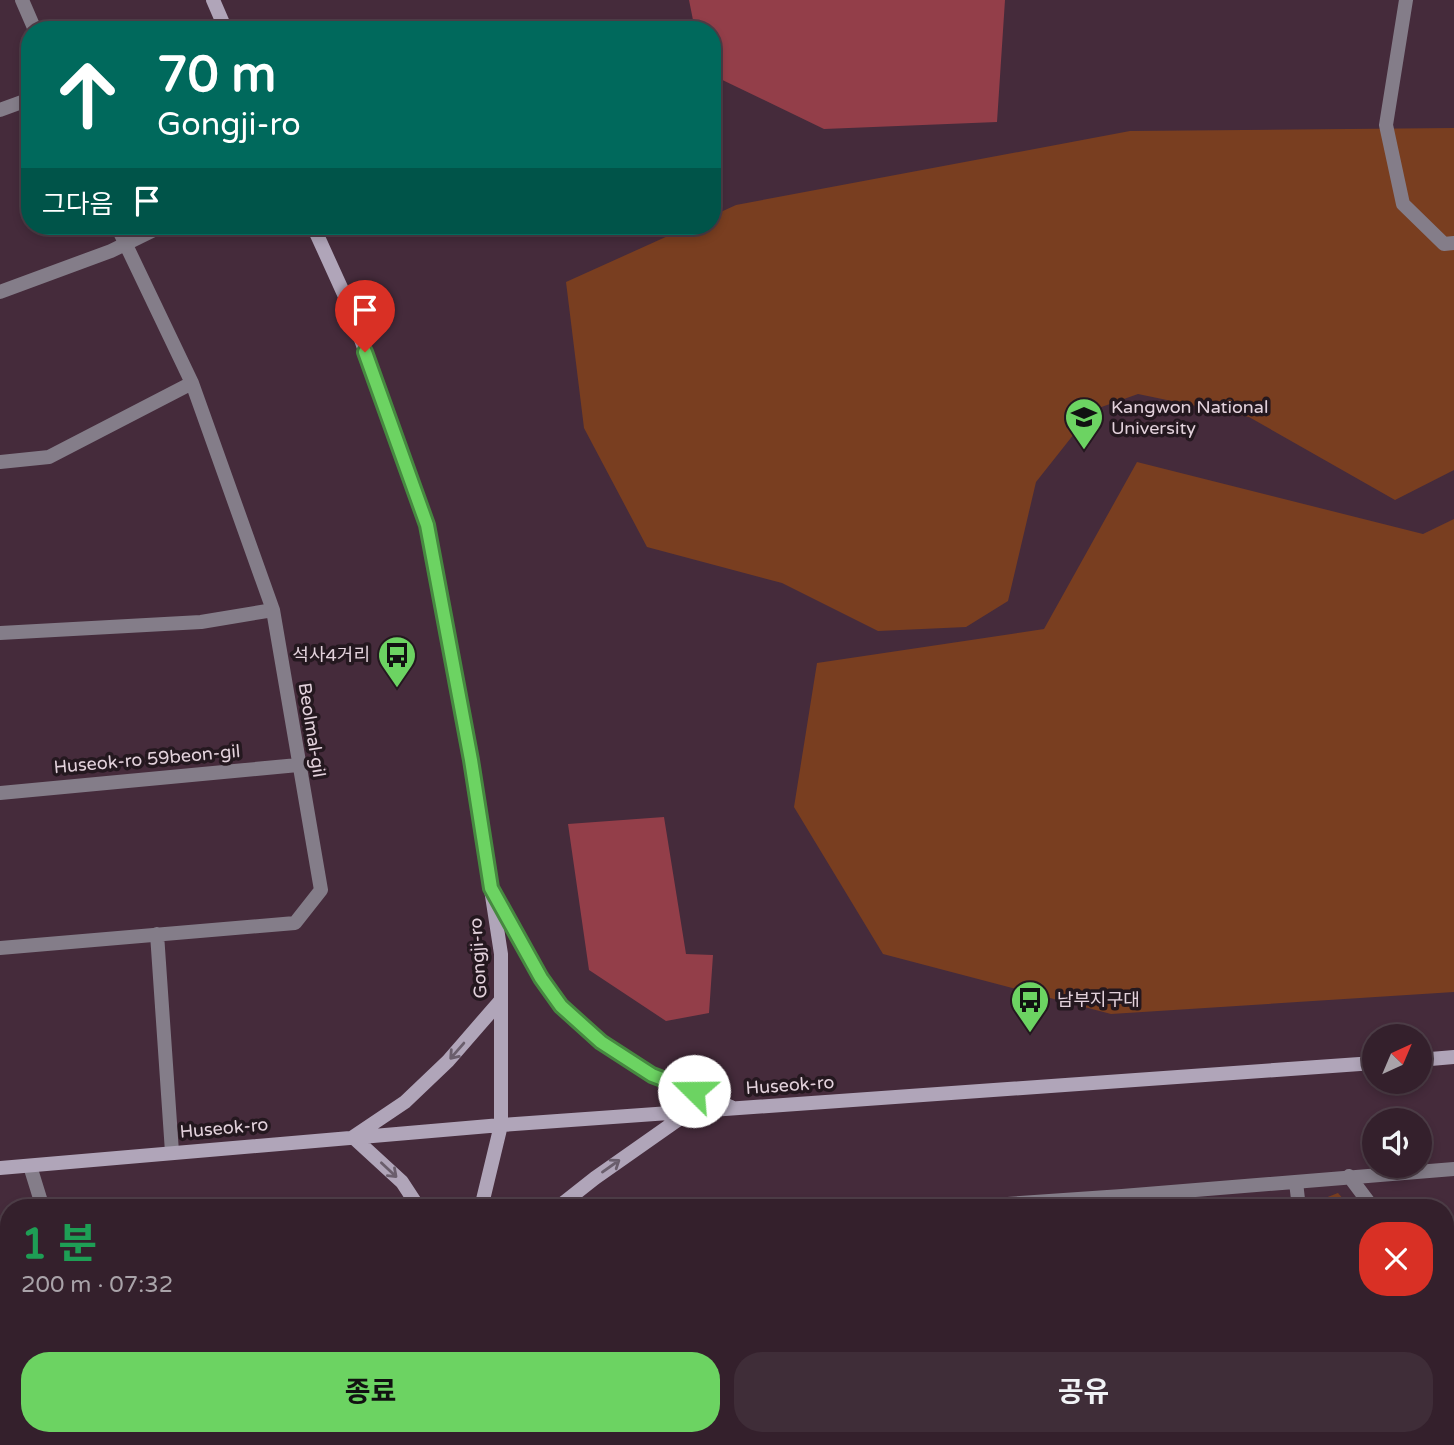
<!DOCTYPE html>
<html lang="ko">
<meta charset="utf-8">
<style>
:root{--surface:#34202c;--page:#3f2d38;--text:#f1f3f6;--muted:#a9a3a9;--line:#4e3e48;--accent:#6cd362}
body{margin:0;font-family:"Varela Round","Noto Sans KR",sans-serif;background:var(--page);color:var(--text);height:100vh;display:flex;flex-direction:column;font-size:26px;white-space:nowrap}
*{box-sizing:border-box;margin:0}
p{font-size:23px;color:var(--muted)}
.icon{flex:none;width:38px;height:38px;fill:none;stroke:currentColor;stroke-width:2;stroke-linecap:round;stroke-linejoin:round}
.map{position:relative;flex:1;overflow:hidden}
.details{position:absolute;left:0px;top:1199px;width:1454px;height:247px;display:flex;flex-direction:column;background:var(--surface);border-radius:28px 28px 0 0;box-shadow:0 4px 10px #0003,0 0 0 2px var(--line)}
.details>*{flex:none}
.top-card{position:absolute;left:21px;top:21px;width:700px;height:214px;border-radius:28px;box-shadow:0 4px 10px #0003,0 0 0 2px var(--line);background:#00695c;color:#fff;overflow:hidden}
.needle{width:46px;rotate:44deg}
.tools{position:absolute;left:1362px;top:1024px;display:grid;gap:14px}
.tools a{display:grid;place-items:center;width:70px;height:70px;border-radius:50%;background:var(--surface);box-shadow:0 4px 10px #0003,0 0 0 2px var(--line);font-size:35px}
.pin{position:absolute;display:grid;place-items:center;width:60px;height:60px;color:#fff;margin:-72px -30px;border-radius:50% 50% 50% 0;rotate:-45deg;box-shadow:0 0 7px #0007}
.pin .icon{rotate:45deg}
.me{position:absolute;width:77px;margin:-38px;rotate:292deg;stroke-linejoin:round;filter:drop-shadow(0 0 5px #0008)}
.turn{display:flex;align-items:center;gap:24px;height:147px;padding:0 21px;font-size:32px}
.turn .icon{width:91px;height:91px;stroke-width:2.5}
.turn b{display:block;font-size:49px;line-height:60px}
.then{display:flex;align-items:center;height:66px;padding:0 21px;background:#0003;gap:14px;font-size:26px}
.round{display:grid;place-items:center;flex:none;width:74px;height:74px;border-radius:28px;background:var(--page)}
.headline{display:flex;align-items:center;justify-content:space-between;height:119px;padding:0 21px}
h1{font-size:42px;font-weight:700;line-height:52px;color:#1e9e55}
.action{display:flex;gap:14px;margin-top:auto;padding:14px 21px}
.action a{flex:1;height:80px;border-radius:28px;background:var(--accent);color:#111;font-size:28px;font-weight:700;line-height:80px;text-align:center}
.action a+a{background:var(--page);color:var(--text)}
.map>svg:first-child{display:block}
.green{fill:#793e20}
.building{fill:#933e49}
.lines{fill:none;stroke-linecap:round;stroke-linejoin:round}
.lane{stroke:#847d89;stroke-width:14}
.street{stroke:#847d89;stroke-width:14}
.secondary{stroke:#b0a5b9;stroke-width:14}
.oneway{stroke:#6a5e6c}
.route-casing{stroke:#468940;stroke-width:18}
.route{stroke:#6cd362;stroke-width:12}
.labels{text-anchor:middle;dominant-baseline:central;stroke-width:7;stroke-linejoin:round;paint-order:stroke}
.poi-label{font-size:18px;fill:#e3d2dc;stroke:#24181f;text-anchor:start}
.street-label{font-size:18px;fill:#e3d2dc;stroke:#24181f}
</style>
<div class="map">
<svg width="1454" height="1445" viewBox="0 0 1454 1445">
<rect width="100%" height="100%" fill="#452b3b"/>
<path class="green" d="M 1454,128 L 1454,470 L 1395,500 L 1249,417 L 1138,394 L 1093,410 L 1036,482 L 1008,601 L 966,627 L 878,631 L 782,583 L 647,547 L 584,428 L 566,282 L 690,226 L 712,226 L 712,216 L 736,205 L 1130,131 Z
M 1137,462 L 1423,534 L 1454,519 L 1454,992 L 1111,1014 L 883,954 L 794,807 L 817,663 L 1044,629 Z
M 1338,1193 L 1350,1207 L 1308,1207 L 1307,1205 Z
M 1446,1326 L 1454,1337 L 1454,1445 L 1419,1437 L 1446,1437 Z"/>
<path class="building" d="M 689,0 L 1005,0 L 997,122 L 824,129 L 712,75 L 712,30 L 695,30 Z
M 664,817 L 686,954 L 713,955 L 709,1013 L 666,1021 L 589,970 L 568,824 Z
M 793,1437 L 874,1437 L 894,1445 L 788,1445 Z"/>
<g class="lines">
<path class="lane" d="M 1406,0 L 1386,125 L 1403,204 L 1444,244 L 1454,243"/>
<path class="street" d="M 22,0 L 35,30
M 0,110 L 30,99
M 0,292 L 111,251 L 162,226
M 0,462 L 49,457 L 192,383
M 0,633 L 201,622 L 273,610
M 0,793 L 298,765
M 157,934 L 172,1152
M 0,948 L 295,923 L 321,890 L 273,610 L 192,383 L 117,226
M 30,1166 L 43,1208
M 1349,1176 L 1373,1208
M 1296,1182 L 1299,1208
M 949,1208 L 1122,1196 L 1454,1169
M 1446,1301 L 1454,1312
M 97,1437 L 98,1445
M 1295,1437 L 1334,1445"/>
<path class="secondary" d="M 213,0 L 226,30
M 313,226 L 348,303 L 427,525 L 471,760 L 501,954 L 501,1125 L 481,1208
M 496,897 L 541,978 L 561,1006 L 601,1042 L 652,1075 L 731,1107
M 1419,1060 L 1454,1057
M 0,1168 L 501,1125 L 1374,1063
M 419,1208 L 402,1182 L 353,1137 L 405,1102 L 448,1061 L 501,1000
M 557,1208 L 595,1178 L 689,1112
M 421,1445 L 423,1437"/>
</g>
<defs><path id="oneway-shaft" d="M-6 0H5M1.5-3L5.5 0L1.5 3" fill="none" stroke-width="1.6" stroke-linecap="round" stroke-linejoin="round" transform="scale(1.75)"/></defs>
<g class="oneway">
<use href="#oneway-shaft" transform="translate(457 1051) rotate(131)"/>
<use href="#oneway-shaft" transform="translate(611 1166) rotate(-35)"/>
<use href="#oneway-shaft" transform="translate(389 1170) rotate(43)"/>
</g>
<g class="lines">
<defs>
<path id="route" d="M 365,352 L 427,525 L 471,760 L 491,888 L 541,978 L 561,1006 L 601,1042 L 652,1075 L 694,1091"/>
</defs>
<use href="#route" class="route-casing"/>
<use href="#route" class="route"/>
</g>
<defs>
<symbol id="university-pin" viewBox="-11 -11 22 30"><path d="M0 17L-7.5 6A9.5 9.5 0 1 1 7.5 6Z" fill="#6cd362" stroke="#24181f"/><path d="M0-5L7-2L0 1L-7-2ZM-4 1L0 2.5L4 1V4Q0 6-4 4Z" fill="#111"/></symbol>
<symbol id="bus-pin" viewBox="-11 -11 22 30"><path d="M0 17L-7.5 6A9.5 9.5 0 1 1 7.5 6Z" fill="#6cd362" stroke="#24181f"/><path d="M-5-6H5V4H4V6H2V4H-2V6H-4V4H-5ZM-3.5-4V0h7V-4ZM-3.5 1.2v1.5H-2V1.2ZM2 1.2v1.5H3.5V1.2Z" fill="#111"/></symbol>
</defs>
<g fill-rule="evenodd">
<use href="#university-pin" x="1062" y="395" width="44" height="60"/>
<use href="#bus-pin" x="375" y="633" width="44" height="60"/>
<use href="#bus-pin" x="1008" y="978" width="44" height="60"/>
</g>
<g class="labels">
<g class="poi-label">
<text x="1111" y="407">Kangwon National<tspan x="1111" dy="21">University</tspan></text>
<text x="370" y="655" text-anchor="end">석사4거리</text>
<text x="1057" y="1000">남부지구대</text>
</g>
<g class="street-label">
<text transform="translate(312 730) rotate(81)">Beolmal-gil</text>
<text transform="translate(147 759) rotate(-5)">Huseok-ro 59beon-gil</text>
<text transform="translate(478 958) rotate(-94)">Gongji-ro</text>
<text transform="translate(790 1085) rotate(-4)">Huseok-ro</text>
<text transform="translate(224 1128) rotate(-5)">Huseok-ro</text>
</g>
</g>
</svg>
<div class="tools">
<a><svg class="needle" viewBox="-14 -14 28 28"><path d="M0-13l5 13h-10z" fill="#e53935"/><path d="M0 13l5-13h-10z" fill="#a9a3a9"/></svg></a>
<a><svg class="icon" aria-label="sound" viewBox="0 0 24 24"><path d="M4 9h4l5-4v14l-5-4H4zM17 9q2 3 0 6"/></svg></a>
</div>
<div class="pin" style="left:365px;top:352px;background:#d93025"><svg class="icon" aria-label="arrive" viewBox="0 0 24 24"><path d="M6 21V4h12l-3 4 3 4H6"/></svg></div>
<svg class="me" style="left:694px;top:1091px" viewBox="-20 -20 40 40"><circle r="19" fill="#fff"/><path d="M0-13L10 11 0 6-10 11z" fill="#6cd362"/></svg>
<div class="top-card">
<div class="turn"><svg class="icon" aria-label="ahead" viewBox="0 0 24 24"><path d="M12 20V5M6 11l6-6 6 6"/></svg><div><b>70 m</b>Gongji-ro</div></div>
<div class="then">그다음<svg class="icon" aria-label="arrive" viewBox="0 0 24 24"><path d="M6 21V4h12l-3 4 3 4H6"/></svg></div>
</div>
<section class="details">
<div class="headline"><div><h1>1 분</h1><p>200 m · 07:32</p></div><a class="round" style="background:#d93025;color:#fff"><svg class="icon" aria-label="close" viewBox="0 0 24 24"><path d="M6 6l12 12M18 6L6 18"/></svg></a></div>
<div class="action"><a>종료</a><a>공유</a></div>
</section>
</div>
